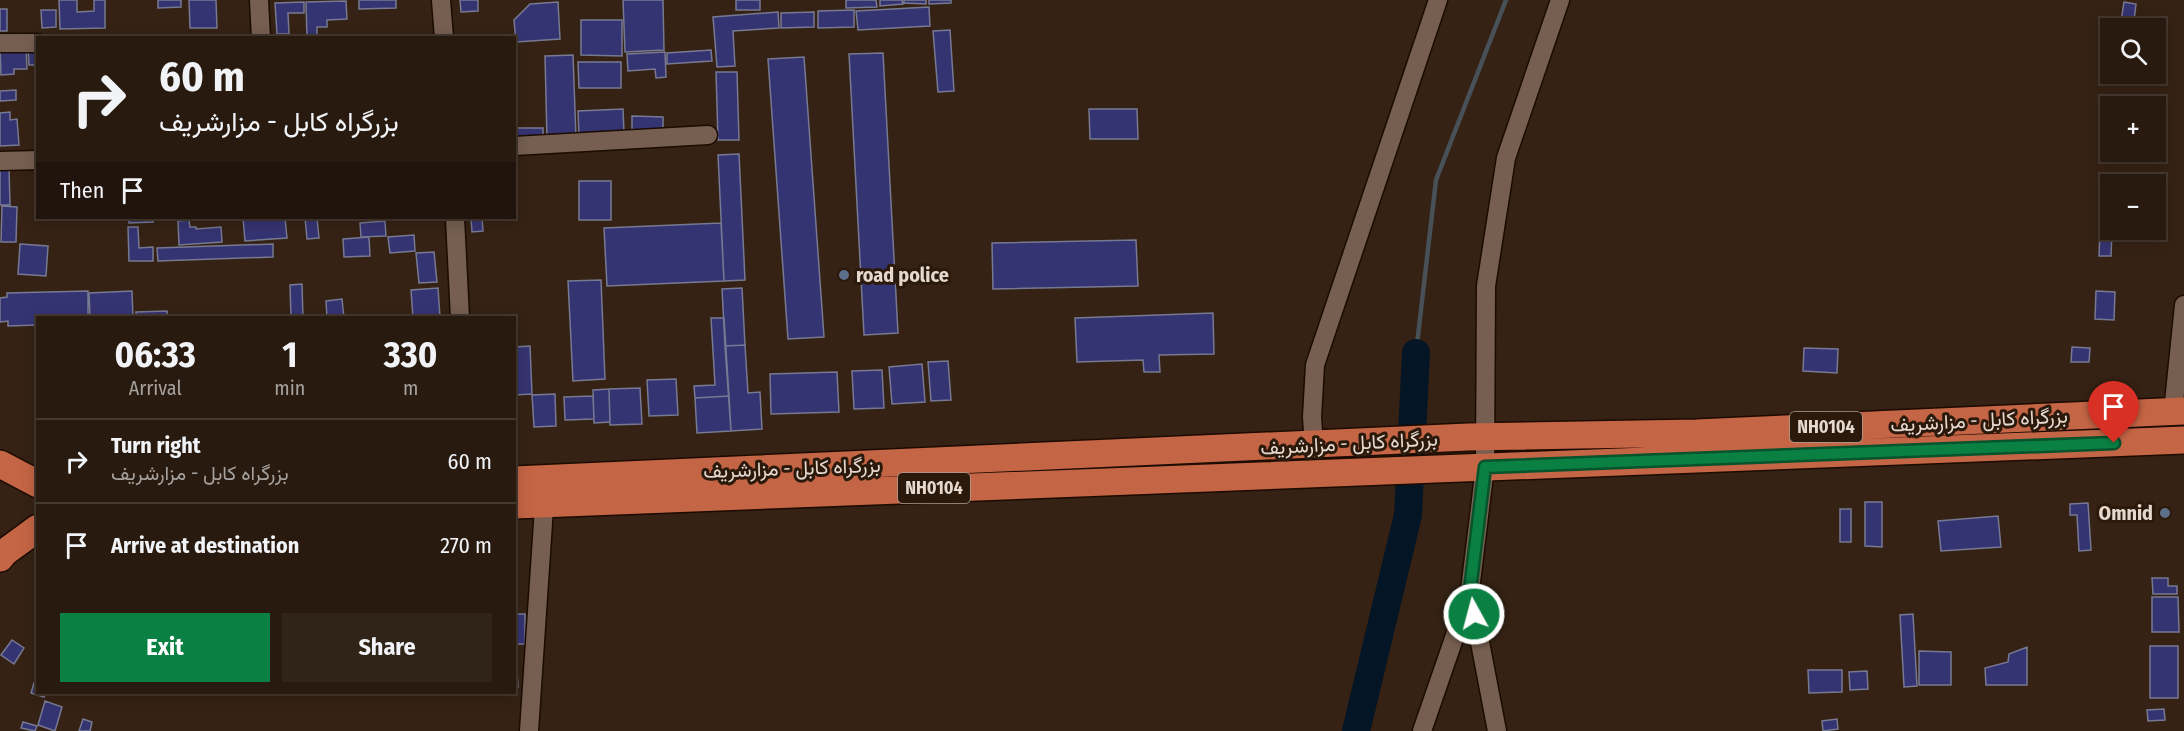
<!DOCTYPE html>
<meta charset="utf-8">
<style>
:root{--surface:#281a0f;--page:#302318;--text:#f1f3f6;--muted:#a5a19e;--line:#44382f;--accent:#0b8043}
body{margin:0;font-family:"Fira Sans Condensed",Vazirmatn,sans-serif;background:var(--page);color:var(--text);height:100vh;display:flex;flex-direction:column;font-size:22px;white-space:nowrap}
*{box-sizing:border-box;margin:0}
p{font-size:20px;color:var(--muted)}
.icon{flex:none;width:33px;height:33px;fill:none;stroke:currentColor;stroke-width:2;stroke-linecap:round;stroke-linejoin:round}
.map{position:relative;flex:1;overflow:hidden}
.sheet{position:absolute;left:36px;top:316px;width:480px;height:378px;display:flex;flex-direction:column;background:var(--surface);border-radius:0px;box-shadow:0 3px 15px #0003,0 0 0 2px var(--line)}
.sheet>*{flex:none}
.guide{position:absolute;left:36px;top:36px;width:480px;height:183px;border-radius:0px;box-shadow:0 3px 15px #0003,0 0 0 2px var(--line);background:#281a0f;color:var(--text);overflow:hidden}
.fabs{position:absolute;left:2100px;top:18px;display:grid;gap:12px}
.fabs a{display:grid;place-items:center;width:66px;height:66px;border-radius:0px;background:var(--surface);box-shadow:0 3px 15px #0003,0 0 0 2px var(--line);font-size:30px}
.pin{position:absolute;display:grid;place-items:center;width:51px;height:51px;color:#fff;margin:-62px -26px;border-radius:50% 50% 50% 0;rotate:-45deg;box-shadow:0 0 6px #0007}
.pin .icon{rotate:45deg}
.me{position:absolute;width:66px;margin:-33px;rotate:353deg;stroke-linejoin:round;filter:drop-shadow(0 0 4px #0008)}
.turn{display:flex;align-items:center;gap:21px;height:126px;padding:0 24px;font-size:27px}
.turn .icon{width:78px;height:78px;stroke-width:2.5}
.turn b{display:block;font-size:42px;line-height:51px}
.then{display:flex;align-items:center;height:57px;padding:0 24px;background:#0003;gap:12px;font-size:22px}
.eta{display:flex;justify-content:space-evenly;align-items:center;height:102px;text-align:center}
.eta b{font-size:36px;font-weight:700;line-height:42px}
.button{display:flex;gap:12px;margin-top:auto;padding:12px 24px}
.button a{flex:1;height:69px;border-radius:0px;background:var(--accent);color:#fff;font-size:24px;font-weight:700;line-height:69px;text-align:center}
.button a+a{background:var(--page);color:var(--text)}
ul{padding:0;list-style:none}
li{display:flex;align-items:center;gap:18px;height:84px;padding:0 24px;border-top:2px solid var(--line)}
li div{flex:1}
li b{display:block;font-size:22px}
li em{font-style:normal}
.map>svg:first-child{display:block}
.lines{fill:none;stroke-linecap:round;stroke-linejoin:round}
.stream{stroke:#485058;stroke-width:4.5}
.river{stroke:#041525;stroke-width:28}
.building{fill:#353472;stroke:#777992;stroke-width:1.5}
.minor-casing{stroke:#1c0b01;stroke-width:21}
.highway-casing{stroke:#1c0b01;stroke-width:30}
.minor{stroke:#765f50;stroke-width:18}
.highway{stroke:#c46545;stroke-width:27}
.route-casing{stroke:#07532c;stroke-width:15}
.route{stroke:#0b8043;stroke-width:10}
.service-dot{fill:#5c6f8a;stroke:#2b190b;stroke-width:2}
.labels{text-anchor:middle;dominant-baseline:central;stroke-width:6;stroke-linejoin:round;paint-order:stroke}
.shield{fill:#2b190b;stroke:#ad9f94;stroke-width:1.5}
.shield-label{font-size:18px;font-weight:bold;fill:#e5d8cf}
.poi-label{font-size:20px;font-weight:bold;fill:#e5d8cf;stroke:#2b190b;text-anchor:start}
.street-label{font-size:20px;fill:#e5d8cf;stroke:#2b190b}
</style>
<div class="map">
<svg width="2184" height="731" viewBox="0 0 2184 731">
<rect width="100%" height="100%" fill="#352214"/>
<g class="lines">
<path class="stream" d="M 1416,353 L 1436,180 L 1506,0"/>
<path class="river" d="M 1356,731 L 1408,515 L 1416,353"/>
</g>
<path class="building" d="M 59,0 L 77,0 L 77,12 L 94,11 L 94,0 L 105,0 L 105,28 L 60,29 Z
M 158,0 L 181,0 L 181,7 L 158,8 Z
M 189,0 L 216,0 L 217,28 L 190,28 Z
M 359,0 L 396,0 L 396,8 L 359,9 Z
M 460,0 L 478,0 L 478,11 L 461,12 Z
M 623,0 L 663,0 L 664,50 L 625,52 Z
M 736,0 L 760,0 L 760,10 L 736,10 Z
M 846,0 L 876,0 L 877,7 L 846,8 Z
M 880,0 L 902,0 L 903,4 L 880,6 Z
M 904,0 L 926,0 L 926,4 L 904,3 Z
M 929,0 L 951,0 L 951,3 L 929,4 Z
M 346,1 L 347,19 L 327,20 L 327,27 L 317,27 L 317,38 L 307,38 L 306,2 Z
M 304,2 L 304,13 L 288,13 L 289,34 L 277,34 L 275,3 Z
M 558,2 L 560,39 L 516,42 L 514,20 L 530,4 Z
M 2124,2 L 2136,4 L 2133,28 L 2120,28 Z
M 929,7 L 930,26 L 858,30 L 856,11 Z
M 0,9 L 7,9 L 7,31 L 0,31 Z
M 41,10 L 56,10 L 56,27 L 42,28 Z
M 854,10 L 854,27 L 818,28 L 818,11 Z
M 778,12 L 779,28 L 733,31 L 735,66 L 717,67 L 713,17 Z
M 814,12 L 814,27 L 781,28 L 781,13 Z
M 581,20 L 622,20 L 622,56 L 581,55 Z
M 950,30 L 954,91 L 938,92 L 933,31 Z
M 0,47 L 26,47 L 27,69 L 14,69 L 14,74 L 1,75 Z
M 28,47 L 38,47 L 38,65 L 29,65 Z
M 711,50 L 712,61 L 667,64 L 667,53 Z
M 665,52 L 666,77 L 656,78 L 655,69 L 628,71 L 627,54 Z
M 883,53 L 898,333 L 864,335 L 849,54 Z
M 573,55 L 576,138 L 547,139 L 545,56 Z
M 804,57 L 824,337 L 788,339 L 768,59 Z
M 578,62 L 621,62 L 621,88 L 579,88 Z
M 716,72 L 737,72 L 739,140 L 718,140 Z
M 16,90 L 16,100 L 0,101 L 0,91 Z
M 623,109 L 624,133 L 579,135 L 578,111 Z
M 1089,109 L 1137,109 L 1138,139 L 1090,139 Z
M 10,112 L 10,120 L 17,119 L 19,145 L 0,146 L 0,113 Z
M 632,116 L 663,117 L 663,132 L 632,132 Z
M 514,128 L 543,128 L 543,138 L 514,138 Z
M 739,154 L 745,280 L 724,281 L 718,155 Z
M 9,168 L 10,205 L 0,205 L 0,169 Z
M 579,181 L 611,181 L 611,220 L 579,220 Z
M 2,206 L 17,207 L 16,242 L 1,242 Z
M 129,218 L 153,218 L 153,222 L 129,223 Z
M 243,218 L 285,218 L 287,238 L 245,241 Z
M 305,218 L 317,218 L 319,238 L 307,239 Z
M 471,218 L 482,218 L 483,231 L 472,232 Z
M 189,220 L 190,227 L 196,227 L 196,229 L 221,227 L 222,242 L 179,245 L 178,221 Z
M 385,221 L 386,236 L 361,237 L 360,223 Z
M 721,223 L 724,281 L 607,286 L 604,228 Z
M 128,227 L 138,227 L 139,248 L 153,247 L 153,261 L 129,261 Z
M 2100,228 L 2112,230 L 2111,256 L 2099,256 Z
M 414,235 L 415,251 L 390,253 L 388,237 Z
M 369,237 L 370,256 L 344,257 L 343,239 Z
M 1136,240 L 1138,286 L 993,289 L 992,243 Z
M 20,244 L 48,246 L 46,276 L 18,274 Z
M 273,244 L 273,257 L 158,261 L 157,248 Z
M 434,252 L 437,282 L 419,283 L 416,253 Z
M 601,280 L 605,379 L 573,381 L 568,281 Z
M 302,284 L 303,318 L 291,318 L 290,285 Z
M 438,288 L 440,317 L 413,318 L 411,290 Z
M 742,288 L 745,345 L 725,346 L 722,289 Z
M 88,291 L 88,318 L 38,318 L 38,325 L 8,326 L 8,321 L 0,322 L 0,298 L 7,297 L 7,293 Z
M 132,291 L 133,318 L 90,318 L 89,293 Z
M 2096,291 L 2115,292 L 2114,320 L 2095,319 Z
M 342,299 L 344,318 L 327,318 L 326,301 Z
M 167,311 L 167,318 L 136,318 L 136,312 Z
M 1213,313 L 1214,354 L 1159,355 L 1160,372 L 1144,372 L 1143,360 L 1077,362 L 1075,318 Z
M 711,318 L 724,318 L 729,396 L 695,398 L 694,386 L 715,385 Z
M 745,345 L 748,393 L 760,392 L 762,429 L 731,431 L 725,346 Z
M 530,346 L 532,394 L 514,395 L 514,347 Z
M 2072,347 L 2090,348 L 2089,362 L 2071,362 Z
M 1804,348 L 1838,349 L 1837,373 L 1803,371 Z
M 948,361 L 951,400 L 931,401 L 928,362 Z
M 922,364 L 925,402 L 892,404 L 889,367 Z
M 882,370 L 884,408 L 854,409 L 852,371 Z
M 837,372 L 839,412 L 771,414 L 770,374 Z
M 676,379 L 678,415 L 649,416 L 647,380 Z
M 640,388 L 642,424 L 610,425 L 609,389 Z
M 609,389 L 610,422 L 594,423 L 593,390 Z
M 555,394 L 556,426 L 534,427 L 532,395 Z
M 593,396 L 594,419 L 565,420 L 564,397 Z
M 729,396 L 731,431 L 697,433 L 695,398 Z
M 1865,502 L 1882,502 L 1882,547 L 1865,546 Z
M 2088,503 L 2091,550 L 2079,551 L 2077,515 L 2070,515 L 2070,504 Z
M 1840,509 L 1851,509 L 1851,542 L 1840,542 Z
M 1998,516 L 2001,547 L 1941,551 L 1938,521 Z
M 2152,578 L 2168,578 L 2168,586 L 2177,586 L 2177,594 L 2153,594 Z
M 2152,597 L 2178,597 L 2179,632 L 2152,632 Z
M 514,614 L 525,614 L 525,644 L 514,644 Z
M 1913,614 L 1917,686 L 1904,687 L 1900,615 Z
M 12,640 L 24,648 L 14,664 L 1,655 Z
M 2150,646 L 2178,646 L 2178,698 L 2150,698 Z
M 2027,647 L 2027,685 L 1986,685 L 1985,668 L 2008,662 L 2009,654 Z
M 1919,651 L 1951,652 L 1951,685 L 1919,685 Z
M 514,654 L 516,654 L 518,687 L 514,687 Z
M 1808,670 L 1842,670 L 1842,692 L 1809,693 Z
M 1867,671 L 1868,689 L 1850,690 L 1849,672 Z
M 34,683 L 38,684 L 38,693 L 46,693 L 44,697 L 31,693 Z
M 45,701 L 62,707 L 55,731 L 38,725 Z
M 2164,709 L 2165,720 L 2148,721 L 2147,710 Z
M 83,719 L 92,722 L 90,731 L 79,731 Z
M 1837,719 L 1838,729 L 1823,731 L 1822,721 Z
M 23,722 L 37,726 L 35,731 L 21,728 Z"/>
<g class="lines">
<defs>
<path id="minor" d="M 259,0 L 261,38
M 441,0 L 444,38
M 0,43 L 38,43
M 514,146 L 708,135
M 0,161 L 38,160
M 455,218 L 460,318
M 2173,412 L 2184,305
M 1314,445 L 1312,417 L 1315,365 L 1438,0
M 529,731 L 545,493
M 1422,731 L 1470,592
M 1497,731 L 1470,590 L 1485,467 L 1486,286 L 1506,158 L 1560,0"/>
<path id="highway" d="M 0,464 L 38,484
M 514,480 L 1468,437 L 1696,433 L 2184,411
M 514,505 L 2184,440
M 0,558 L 5,552 L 38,528"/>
</defs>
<use href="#minor" class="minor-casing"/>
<use href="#highway" class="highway-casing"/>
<use href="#minor" class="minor"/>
<use href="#highway" class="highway"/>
</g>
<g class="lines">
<defs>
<path id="route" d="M 1474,614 L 1470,590 L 1485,467 L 2114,443"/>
</defs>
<use href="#route" class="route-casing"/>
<use href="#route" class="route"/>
</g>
<g class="service-dot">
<circle cx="844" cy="275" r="6"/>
<circle cx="2165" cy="513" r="6"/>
</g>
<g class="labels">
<g class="shield">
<rect x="1790" y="412" width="72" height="30" rx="4.5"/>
<rect x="898" y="473" width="72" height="30" rx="4.5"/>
</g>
<g class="shield-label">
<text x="1826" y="427">NH0104</text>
<text x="934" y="488">NH0104</text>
</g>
<g class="poi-label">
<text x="856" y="275">road police</text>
<text x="2153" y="513" text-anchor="end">Omnid</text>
</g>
<g class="street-label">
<text transform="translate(1979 420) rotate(-3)">بزرگراه کابل - مزارشریف</text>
<text transform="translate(1349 443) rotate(-3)">بزرگراه کابل - مزارشریف</text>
<text transform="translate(792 468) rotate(-2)">بزرگراه کابل - مزارشریف</text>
</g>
</g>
</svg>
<div class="fabs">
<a><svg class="icon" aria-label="search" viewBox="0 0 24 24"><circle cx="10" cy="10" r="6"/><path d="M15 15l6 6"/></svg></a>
<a>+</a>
<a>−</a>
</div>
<div class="pin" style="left:2114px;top:443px;background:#d93025"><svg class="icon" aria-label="arrive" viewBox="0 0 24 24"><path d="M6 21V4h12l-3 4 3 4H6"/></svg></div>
<svg class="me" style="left:1474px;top:614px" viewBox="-20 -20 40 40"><circle r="17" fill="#0b8043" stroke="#fff" stroke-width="3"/><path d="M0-11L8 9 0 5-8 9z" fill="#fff"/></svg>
<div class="guide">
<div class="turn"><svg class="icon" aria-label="right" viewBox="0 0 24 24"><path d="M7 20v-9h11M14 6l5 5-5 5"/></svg><div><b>60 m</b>بزرگراه کابل - مزارشریف</div></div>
<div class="then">Then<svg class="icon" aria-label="arrive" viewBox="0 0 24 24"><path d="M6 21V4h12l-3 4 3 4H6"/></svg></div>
</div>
<section class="sheet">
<div class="eta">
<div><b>06:33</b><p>Arrival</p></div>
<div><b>1</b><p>min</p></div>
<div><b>330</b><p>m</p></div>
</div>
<ul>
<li><svg class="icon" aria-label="right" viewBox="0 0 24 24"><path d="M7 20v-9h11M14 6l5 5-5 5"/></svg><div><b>Turn right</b><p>بزرگراه کابل - مزارشریف</p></div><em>60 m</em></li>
<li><svg class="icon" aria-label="arrive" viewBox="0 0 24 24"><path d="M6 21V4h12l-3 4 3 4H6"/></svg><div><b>Arrive at destination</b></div><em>270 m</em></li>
</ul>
<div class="button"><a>Exit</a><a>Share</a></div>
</section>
</div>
